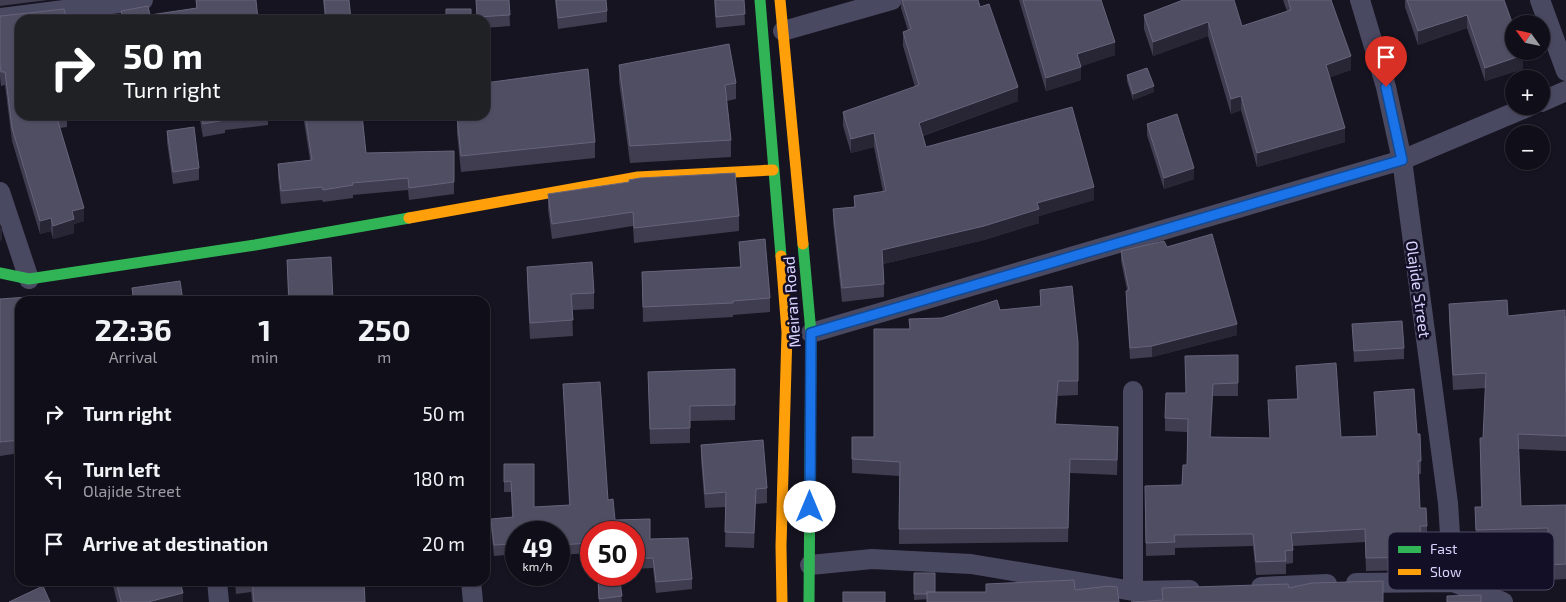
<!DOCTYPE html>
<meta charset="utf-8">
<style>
:root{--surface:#100f19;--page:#1e1d26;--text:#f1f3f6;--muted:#9c9ca2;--line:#302f38}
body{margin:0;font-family:"Exo 2",sans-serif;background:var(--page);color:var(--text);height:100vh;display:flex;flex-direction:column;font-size:19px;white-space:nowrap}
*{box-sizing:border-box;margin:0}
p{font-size:16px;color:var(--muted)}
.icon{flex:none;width:28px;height:28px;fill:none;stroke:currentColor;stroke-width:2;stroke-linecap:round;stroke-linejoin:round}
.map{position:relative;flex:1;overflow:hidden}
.panel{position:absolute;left:15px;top:296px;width:475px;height:290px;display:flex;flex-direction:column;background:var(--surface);border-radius:15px;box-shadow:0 1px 4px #0004,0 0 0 1px var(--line)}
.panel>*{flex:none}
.hud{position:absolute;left:15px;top:15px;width:475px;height:105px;border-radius:15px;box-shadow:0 1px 4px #0004,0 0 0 1px var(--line);background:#202124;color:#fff;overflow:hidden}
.needle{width:32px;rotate:303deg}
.controls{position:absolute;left:1505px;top:15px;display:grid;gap:10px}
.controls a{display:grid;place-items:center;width:45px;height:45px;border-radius:50%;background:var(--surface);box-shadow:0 1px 4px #0004,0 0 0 1px var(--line);font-size:25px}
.speed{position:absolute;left:505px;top:521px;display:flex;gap:10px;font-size:25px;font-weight:700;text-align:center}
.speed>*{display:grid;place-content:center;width:65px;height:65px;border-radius:50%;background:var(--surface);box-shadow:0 1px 4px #0004,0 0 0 1px var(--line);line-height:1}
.speed small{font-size:12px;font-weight:400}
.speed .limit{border:8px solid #d22;background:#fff;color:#111}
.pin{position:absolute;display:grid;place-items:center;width:42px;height:42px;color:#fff;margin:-51px -21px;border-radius:50% 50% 50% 0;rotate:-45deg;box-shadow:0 0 5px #0007}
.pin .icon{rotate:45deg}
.me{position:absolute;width:55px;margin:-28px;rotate:0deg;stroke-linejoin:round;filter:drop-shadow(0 0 4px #0008)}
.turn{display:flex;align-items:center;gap:18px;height:105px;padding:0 25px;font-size:22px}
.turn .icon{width:65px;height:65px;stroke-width:2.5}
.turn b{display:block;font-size:35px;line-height:42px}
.eta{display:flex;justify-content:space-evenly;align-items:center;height:85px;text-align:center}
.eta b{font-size:30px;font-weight:700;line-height:35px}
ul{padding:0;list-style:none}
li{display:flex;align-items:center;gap:15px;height:65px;padding:0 25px}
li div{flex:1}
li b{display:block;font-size:19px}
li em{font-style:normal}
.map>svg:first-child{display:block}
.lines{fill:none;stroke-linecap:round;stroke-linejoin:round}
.street{stroke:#4a4962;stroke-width:20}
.fast{stroke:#30b455;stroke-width:11}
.slow{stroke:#ff9f0a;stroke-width:11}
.wall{fill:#403d50}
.shaded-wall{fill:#282635}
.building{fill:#504e63;stroke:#66637b}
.route-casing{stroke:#114b97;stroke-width:12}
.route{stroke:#1a73e8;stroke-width:9}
.labels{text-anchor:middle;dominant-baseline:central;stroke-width:5;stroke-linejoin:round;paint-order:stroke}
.street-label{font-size:16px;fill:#d9d4ff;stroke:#130f26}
.key{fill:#130f26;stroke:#4e4a67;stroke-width:1}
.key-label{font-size:14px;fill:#d9d4ff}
</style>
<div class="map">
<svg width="1566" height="602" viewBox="0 0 1566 602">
<rect width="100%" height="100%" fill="#161421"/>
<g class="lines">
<path class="street" d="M 1360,0 L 1386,87 L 1402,160 L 1448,503 L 1453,582
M 1540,0 L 1566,71
M 0,18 L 143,0
M 783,31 L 892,0
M 1541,102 L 1566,91
M 0,192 L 29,279
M 811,333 L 1402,160 L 1530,106
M 1133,391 L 1133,591
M 810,565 L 872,559 L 971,564 L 1133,591 L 1190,590
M 217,581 L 219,602
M 471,581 L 473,602
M 1356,583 L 1453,582 L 1503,602
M 1261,587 L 1327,584"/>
<path class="fast" d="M 760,0 L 781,256
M 803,244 L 811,333 L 809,602
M 0,273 L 29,279 L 255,245 L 409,218"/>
<path class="slow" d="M 780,0 L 803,244
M 409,218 L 638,177 L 773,170
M 781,256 L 787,332 L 781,546 L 782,602"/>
</g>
<path class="wall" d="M 0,0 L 48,0 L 0,6 Z
M 196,0 L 258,20 L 121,20 L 121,11 L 150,15 L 196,8 Z
M 323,0 L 349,0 L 351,20 L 325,20 Z
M 476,0 L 509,0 L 510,26 L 485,28 L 485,20 L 477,20 Z
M 555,0 L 606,0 L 607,11 L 607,22 L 558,29 Z
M 714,0 L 744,0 L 745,25 L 716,28 Z
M 901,0 L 978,0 L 1018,101 L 923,136 L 926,147 L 1094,200 L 1039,216 L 1039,223 L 984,240 L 883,264 L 884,284 L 884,297 L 842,302 L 833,222 L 833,209 L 854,207 L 854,196 L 883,192 L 874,147 L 851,153 L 843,126 L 843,112 L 915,87 L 903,46 L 903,32 L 908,31 L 901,8 Z
M 1019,0 L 1101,0 L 1115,55 L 1081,66 L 1081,80 L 1046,91 Z
M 1283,0 L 1331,0 L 1351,70 L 1330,77 L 1345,142 L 1257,167 L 1241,110 L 1231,114 L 1208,36 L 1153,56 L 1144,29 L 1144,15 L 1242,26 L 1287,11 Z
M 1405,0 L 1504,0 L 1523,69 L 1485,81 L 1467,28 L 1418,45 L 1405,7 Z
M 0,16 L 66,17 L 20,115 L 67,115 L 67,127 L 60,128 L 84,221 L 74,224 L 74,233 L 53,239 L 51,231 L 40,234 L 12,141 L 5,85 L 1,86 L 0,77 Z
M 619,65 L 736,83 L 736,99 L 727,101 L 731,140 L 731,157 L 630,163 L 619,81 Z
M 1127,75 L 1154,92 L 1133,100 L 1127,81 Z
M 485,83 L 595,142 L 595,158 L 461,172 L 457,133 L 457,117 L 485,115 Z
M 199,115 L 268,115 L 268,125 L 225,130 L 225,133 L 203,137 Z
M 303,115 L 362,115 L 366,153 L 454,151 L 454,194 L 409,200 L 408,190 L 353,195 L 353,198 L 323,202 L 322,200 L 281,204 L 278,176 L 278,164 L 310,160 Z
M 1147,124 L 1194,179 L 1164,189 L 1147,135 Z
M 167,131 L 199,168 L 199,180 L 173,184 L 167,142 Z
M 548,194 L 739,216 L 739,231 L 634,243 L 633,226 L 552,239 L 548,209 Z
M 739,242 L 770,298 L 770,312 L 733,315 L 733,317 L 643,322 L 642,272 L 740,267 Z
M 1167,247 L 1237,335 L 1152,357 L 1130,359 L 1126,301 L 1127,290 L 1121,261 L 1121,251 Z
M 287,260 L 333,301 L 288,301 Z
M 527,267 L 594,293 L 594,309 L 572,310 L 573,336 L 530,339 L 527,283 Z
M 132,288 L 183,301 L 132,301 Z
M 1040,290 L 1078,342 L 1078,395 L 1058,396 L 1056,424 L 1118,442 L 1117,475 L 1070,473 L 1068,542 L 899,544 L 899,476 L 852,473 L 852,437 L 874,437 L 909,329 L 1000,310 L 1040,306 Z
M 0,299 L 20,301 L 20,453 L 0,456 Z
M 1449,304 L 1508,316 L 1566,316 L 1566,451 L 1519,449 L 1521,506 L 1566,505 L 1566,579 L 1548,580 L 1548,543 L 1476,545 L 1475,507 L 1481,507 L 1480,438 L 1483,438 L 1486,388 L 1453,390 L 1449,319 Z
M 1352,324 L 1404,348 L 1404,359 L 1354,362 Z
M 1238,355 L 1238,396 L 1213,396 L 1211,437 L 1269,438 L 1297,399 L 1296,366 L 1341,437 L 1376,436 L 1374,392 L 1417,434 L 1421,461 L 1421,474 L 1418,474 L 1420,508 L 1427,526 L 1427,538 L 1421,539 L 1422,570 L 1366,571 L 1365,542 L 1293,546 L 1293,563 L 1286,564 L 1286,574 L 1256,575 L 1253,546 L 1175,548 L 1175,555 L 1146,556 L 1145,499 L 1182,485 L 1187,465 L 1187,432 L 1165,431 L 1165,418 L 1185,393 Z
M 735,369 L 735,420 L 690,421 L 690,443 L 650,444 L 648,372 Z
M 563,384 L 615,520 L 650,539 L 692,579 L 692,589 L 656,593 L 653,568 L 634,569 L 634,532 L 591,532 L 591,553 L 559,555 L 559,532 L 516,532 L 516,557 L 514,557 L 514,554 L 494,556 L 491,530 L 491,519 L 512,518 L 511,492 L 504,492 L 504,464 L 534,507 L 569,505 Z
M 701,445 L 767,488 L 767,503 L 756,504 L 754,548 L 725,547 L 726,507 L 705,508 L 701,460 Z
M 914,573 L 935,592 L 986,592 L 1075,590 L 914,600 Z
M 597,575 L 619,575 L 622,602 L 599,602 Z
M 112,581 L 180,581 L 183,602 L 117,602 Z
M 235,581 L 422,581 L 364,583 L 365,602 L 252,602 L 251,592 L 236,594 Z"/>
<path class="shaded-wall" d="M 1467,15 L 1467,28 L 1418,45 L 1418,31 Z
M 1208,22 L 1208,36 L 1153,56 L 1153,42 Z
M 1115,42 L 1115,55 L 1077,68 L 1077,54 Z
M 1523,55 L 1523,69 L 1485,81 L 1485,68 Z
M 1351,56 L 1351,70 L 1326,79 L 1326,65 Z
M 1081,67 L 1081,80 L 1046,91 L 1046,78 Z
M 1154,86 L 1154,92 L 1133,100 L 1133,94 Z
M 1018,87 L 1018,101 L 919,137 L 919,123 Z
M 1241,96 L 1241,110 L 1231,114 L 1231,99 Z
M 1345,128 L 1345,142 L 1257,167 L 1257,153 Z
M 874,133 L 874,147 L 851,153 L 851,139 Z
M 1194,168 L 1194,179 L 1164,189 L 1164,178 Z
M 1094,187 L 1094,200 L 1039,216 L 1039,223 L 984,240 L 882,264 L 882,250 L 1037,203 Z
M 84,208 L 84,221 L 74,224 L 74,233 L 53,239 L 53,226 L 72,211 Z
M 51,218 L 51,231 L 40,234 L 40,221 Z
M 2,226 L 2,240 L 0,241 L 0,227 Z
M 1237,324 L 1237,335 L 1152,357 L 1152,346 Z
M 1058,381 L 1058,396 L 1055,439 L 1055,424 Z
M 1213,384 L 1213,396 L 1210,450 L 1210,437 Z
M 1118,427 L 1118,442 L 1117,475 L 1117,460 Z
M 756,489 L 756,504 L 754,548 L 754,533 Z
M 183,593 L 183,602 L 148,602 Z"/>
<path class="building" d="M 196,0 L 256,0 L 258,20 L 123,20 L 121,11 L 148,6 L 150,15 L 197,8 Z
M 324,0 L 349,0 L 351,20 L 326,20 Z
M 476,0 L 509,0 L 510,15 L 477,17 Z
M 556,0 L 606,0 L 607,11 L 558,18 Z
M 715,0 L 744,0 L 745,14 L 716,17 Z
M 902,0 L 978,0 L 980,7 L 989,4 L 1018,87 L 919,123 L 926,147 L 1072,107 L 1094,187 L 1037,203 L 1039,209 L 984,226 L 882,250 L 884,284 L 842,288 L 833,209 L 855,207 L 854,196 L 886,191 L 874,133 L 851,139 L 843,112 L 919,85 L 903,32 L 911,29 Z
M 1023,0 L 1101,0 L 1115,42 L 1077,54 L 1081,67 L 1046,78 Z
M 1183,0 L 1234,0 L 1242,26 L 1291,10 L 1288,0 L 1331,0 L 1351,56 L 1326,65 L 1345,128 L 1257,153 L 1241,96 L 1231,99 L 1208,22 L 1153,42 L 1144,15 Z
M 1407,0 L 1504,0 L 1514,28 L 1514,51 L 1522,51 L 1523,55 L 1485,68 L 1467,15 L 1418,31 Z
M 64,9 L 66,17 L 84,15 L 85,20 L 20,20 L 20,115 L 59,115 L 56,115 L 84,208 L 72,211 L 74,219 L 53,226 L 51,218 L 40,221 L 12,128 L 5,72 L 1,72 L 0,64 L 0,16 L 1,16 Z
M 446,9 L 471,9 L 471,20 L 446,20 Z
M 729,44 L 736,83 L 725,85 L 731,140 L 630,146 L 619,65 Z
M 1147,68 L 1154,86 L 1133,94 L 1127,75 Z
M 588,69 L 595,142 L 461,156 L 457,117 L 474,115 L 485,115 L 485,114 L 487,114 L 485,99 L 485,83 Z
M 1177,114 L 1194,168 L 1164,178 L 1147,124 Z
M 201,115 L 237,115 L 224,116 L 225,120 L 203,124 Z
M 305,115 L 362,115 L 366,153 L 454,151 L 454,182 L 409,188 L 408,178 L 352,183 L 353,185 L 323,190 L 322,187 L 281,191 L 278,164 L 312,160 Z
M 194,127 L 199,168 L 173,172 L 167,131 Z
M 735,173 L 739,216 L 634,228 L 633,212 L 552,224 L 548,194 L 629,182 L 629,180 L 640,178 Z
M 1212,234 L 1237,324 L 1152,346 L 1130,348 L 1126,291 L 1129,290 L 1121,251 L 1164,241 L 1167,247 Z
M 765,239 L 770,298 L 733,301 L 733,303 L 643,307 L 642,272 L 741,267 L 739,242 Z
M 331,257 L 333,301 L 289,301 L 287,260 Z
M 592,262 L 594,293 L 571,294 L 573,320 L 530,323 L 527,267 Z
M 180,281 L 183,301 L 134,301 L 132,288 Z
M 1072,286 L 1078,342 L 1078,381 L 1058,381 L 1055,424 L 1118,427 L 1117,460 L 1070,459 L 1068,528 L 899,529 L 900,462 L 852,459 L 852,437 L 874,437 L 874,329 L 910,329 L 909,319 L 942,318 L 997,300 L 1000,310 L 1041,306 L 1040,290 Z
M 42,296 L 42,301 L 20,301 L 20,440 L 0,442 L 0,299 Z
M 104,296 L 104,301 L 48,301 Z
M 1507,300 L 1508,316 L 1565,310 L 1566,436 L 1518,434 L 1521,506 L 1566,505 L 1566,564 L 1548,565 L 1548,528 L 1476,530 L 1475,507 L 1482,507 L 1480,438 L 1483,438 L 1486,373 L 1453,375 L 1449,304 Z
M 1402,321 L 1404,348 L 1354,351 L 1352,324 Z
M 1238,355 L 1238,383 L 1213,384 L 1210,437 L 1270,438 L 1268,400 L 1298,399 L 1296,366 L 1336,363 L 1341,437 L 1377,436 L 1374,392 L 1414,389 L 1417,434 L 1420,434 L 1421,461 L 1418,461 L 1420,508 L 1426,508 L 1427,526 L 1420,526 L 1422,557 L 1366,558 L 1365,529 L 1291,533 L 1293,550 L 1285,551 L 1286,561 L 1256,562 L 1253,534 L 1174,535 L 1175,542 L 1146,543 L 1145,486 L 1182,485 L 1183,465 L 1187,465 L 1188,419 L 1165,418 L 1166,393 L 1186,393 L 1185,356 Z
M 735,369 L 735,405 L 690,406 L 690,428 L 650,429 L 648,372 Z
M 600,382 L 608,500 L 613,499 L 615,520 L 650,519 L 650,539 L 688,538 L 692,579 L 656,582 L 653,558 L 634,559 L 634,532 L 591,532 L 591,543 L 559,545 L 559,532 L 516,532 L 516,547 L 514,547 L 514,544 L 494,545 L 491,519 L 513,517 L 511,481 L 504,482 L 504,464 L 534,464 L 534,507 L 570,505 L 563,384 Z
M 763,440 L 767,488 L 756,489 L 754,533 L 725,532 L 726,492 L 705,494 L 701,445 Z
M 914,573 L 935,573 L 935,592 L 927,592 L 927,594 L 914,594 Z
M 598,575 L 619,575 L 622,596 L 599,599 Z
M 1074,580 L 1075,590 L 1109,586 L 1117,587 L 1119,602 L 927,602 L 927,592 L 986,592 L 986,584 Z
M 116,581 L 180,581 L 183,593 L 148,602 L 121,602 Z
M 252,581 L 364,581 L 365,602 L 254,602 Z
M 1383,581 L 1383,602 L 1131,602 L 1163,600 L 1162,588 L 1288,584 L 1289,588 L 1312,583 Z
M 43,586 L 50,602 L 9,602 Z
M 843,592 L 885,592 L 885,602 L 843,602 Z
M 1481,595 L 1481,602 L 1447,602 L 1447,596 Z"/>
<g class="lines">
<defs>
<path id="route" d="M 810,507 L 811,333 L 1402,160 L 1386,87"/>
</defs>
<use href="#route" class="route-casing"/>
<use href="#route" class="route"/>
</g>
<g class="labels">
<g class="street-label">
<text transform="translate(1419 289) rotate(82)">Olajide Street</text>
<text transform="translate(791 302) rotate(-94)">Meiran Road</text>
</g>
</g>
<rect x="1388" y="532" width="166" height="58" rx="8" class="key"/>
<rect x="1398" y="546" width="23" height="7" fill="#30b455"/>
<rect x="1398" y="569" width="23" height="6" fill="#ff9f0a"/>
<g class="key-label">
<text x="1430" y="554">Fast</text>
<text x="1430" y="577">Slow</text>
</g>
</svg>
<div class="controls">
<a><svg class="needle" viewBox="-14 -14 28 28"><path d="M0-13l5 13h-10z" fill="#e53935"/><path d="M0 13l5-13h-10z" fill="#9c9ca2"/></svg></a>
<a>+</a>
<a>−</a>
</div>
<div class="speed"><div>49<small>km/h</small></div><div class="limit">50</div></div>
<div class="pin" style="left:1386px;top:87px;background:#d93025"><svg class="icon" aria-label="arrive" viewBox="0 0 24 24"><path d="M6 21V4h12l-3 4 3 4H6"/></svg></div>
<svg class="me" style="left:810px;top:507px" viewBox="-20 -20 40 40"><circle r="19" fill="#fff"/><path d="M0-13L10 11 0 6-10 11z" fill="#1a73e8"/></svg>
<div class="hud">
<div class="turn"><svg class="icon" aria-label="right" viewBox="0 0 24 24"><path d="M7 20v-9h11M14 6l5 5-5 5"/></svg><div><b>50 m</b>Turn right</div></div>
</div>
<section class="panel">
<div class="eta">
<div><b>22:36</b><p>Arrival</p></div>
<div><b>1</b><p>min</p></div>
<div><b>250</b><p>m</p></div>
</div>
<ul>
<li><svg class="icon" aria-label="right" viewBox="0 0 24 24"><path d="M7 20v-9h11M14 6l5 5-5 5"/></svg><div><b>Turn right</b></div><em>50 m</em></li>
<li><svg class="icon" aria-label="left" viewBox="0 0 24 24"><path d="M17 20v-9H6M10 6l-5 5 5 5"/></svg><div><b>Turn left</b><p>Olajide Street</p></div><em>180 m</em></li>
<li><svg class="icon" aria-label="arrive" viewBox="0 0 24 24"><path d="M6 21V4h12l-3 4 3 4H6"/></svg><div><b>Arrive at destination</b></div><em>20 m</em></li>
</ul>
</section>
</div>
